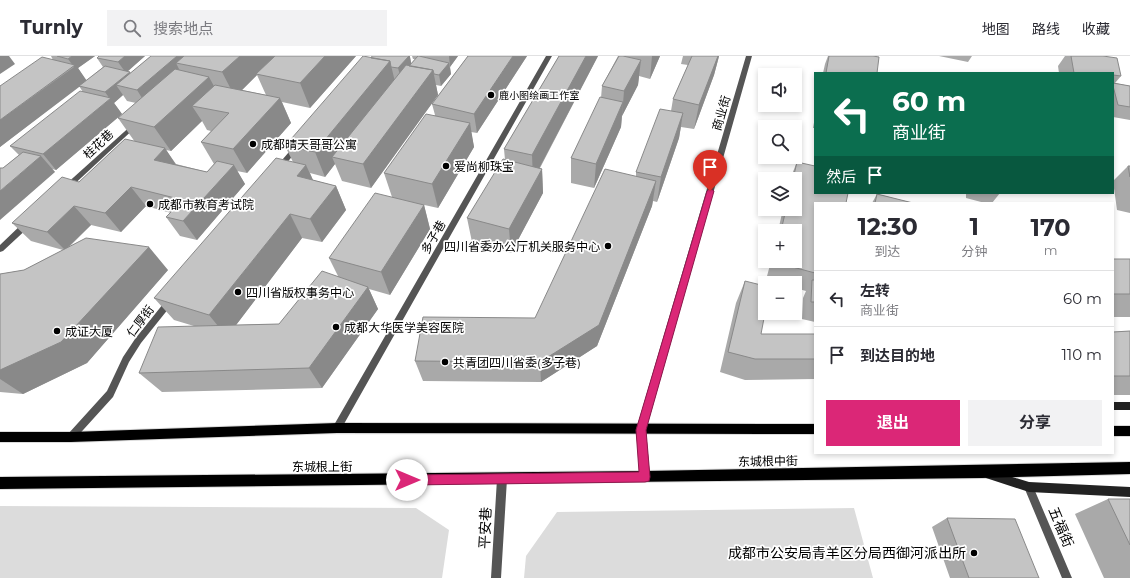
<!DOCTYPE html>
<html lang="zh">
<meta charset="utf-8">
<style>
:root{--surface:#fff;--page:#f2f2f3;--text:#2b2b33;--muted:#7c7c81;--line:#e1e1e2;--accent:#db2777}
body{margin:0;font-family:Montserrat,"Noto Sans SC",sans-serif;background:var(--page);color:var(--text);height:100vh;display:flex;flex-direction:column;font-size:15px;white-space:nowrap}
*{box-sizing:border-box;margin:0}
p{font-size:13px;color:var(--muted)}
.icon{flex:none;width:22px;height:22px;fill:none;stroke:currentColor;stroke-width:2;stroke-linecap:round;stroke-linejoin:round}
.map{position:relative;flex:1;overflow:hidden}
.sheet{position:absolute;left:814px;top:146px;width:300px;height:252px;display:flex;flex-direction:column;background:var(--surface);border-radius:0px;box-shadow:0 2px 6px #0003}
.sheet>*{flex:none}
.banner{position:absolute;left:814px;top:16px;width:300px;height:122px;border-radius:0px;box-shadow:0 2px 6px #0003;background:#0b6e4f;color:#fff;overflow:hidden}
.fabs{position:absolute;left:758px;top:12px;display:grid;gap:8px}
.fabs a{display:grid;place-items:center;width:44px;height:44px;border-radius:0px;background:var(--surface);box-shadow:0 2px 6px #0003;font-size:20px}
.pin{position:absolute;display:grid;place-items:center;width:34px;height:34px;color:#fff;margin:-41px -17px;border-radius:50% 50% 50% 0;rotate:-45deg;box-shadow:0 0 4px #0007}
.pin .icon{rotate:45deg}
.me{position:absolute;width:44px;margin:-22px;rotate:90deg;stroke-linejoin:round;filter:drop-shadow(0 0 3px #0008)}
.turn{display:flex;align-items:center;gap:14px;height:84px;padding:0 12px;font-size:18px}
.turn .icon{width:52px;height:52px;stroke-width:2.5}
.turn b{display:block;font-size:28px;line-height:34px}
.then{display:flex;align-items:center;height:38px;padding:0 12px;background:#0003;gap:8px;font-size:15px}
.eta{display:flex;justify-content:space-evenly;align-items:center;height:68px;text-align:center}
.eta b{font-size:24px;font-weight:700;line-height:28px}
.button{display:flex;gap:8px;margin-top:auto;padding:8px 12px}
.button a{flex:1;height:46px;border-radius:0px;background:var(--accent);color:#fff;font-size:16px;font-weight:700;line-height:46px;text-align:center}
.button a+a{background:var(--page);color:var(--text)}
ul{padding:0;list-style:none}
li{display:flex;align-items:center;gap:12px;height:56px;padding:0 12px;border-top:1px solid var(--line)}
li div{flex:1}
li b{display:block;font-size:15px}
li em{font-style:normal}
header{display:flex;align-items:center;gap:24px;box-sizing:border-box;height:56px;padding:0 20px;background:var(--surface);border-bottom:1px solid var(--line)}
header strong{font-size:19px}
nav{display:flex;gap:22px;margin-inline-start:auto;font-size:14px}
.search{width:280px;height:36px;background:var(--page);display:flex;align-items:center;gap:10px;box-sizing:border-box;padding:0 14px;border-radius:0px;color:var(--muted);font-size:15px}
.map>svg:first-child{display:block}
.green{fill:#dcdcdc}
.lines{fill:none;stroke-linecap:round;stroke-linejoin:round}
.primary-casing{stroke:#dbdbdb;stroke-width:2}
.street{fill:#555;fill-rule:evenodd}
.secondary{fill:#222;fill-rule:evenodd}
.primary{fill:#000;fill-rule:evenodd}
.wall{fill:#a9a9a9;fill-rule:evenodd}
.shaded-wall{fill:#898989}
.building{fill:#c4c4c4;stroke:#898989}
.route{fill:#db2777;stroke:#8e194d}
.poi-dot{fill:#000;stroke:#fff;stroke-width:1.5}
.labels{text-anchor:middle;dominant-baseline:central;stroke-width:3.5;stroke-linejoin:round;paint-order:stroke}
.far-poi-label{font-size:10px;fill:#000;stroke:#fff;text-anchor:start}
.street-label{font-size:12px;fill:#000;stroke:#fff}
.poi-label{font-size:12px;fill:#000;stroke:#fff;text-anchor:start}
.near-street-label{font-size:14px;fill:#000;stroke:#fff}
.near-poi-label{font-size:14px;fill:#000;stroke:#fff;text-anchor:end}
</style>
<header>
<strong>Turnly</strong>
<div class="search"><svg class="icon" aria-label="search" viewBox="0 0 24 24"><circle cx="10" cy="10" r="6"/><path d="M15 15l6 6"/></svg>搜索地点</div>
<nav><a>地图</a><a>路线</a><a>收藏</a></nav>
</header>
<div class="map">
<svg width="1130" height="522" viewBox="0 0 1130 522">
<rect width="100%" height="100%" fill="#fff"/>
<path class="green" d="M 0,450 L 416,452 L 449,474 L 442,522 L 0,522 Z
M 854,452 L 873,522 L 524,522 L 526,500 L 557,456 Z"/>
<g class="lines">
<defs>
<path id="primary" d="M 337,367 L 815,368 L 815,378 L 337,377 L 71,386 L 0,386 L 0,376 L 71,376 Z
M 1113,370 L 1130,370 L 1130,380 L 1113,380 Z
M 1130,406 L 1130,418 L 982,422 L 0,433 L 0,421 L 645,415 Z"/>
</defs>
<use href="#primary" class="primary-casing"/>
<path class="street" d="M 546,0 L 552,0 L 340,375 L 337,376 L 334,375 L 332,372 L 334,369 Z
M 746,0 L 752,0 L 646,374 L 650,421 L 648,424 L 645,426 L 642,424 L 640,421 L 636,374 Z
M 136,66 L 138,67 L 138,69 L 68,134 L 64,134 L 64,130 L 134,67 Z
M 294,90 L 298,90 L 299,92 L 281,114 L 277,114 L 277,110 Z
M 27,165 L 31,168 L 30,170 L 3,195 L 0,196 L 0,189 L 24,166 Z
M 170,242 L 173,243 L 174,245 L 173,247 L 141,287 L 129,306 L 113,341 L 74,384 L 71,385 L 68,384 L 66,381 L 68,378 L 107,335 L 123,301 L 135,283 L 167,243 Z
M 502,418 L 505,420 L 507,423 L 501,522 L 491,522 L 497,423 L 499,420 Z
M 1029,426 L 1032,428 L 1072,522 L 1062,522 L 1024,431 L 1026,428 Z"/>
<path class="secondary" d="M 1113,346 L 1130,346 L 1130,354 L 1113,354 Z
M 989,414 L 1029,426 L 1130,431 L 1130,441 L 1029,436 L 986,422 L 984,419 L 986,416 Z"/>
<use href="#primary" class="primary"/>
</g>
<path class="wall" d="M 51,0 L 95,0 L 78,12 L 86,25 L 103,11 L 97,2 L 99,0 L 145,0 L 127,15 L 131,17 L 151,0 L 356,0 L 310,52 L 282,46 L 291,67 L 247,117 L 237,115 L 245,128 L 197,184 L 180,180 L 166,161 L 171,157 L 146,150 L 121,176 L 91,169 L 69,191 L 168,214 L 87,307 L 23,338 L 0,336 L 0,218 L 24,214 L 63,194 L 31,185 L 12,167 L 79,126 L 135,86 L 118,62 L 136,47 L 127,45 L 123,39 L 114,47 L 122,58 L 56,114 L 52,113 L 55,116 L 3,112 L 19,99 L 10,90 L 83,36 L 79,30 L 0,91 L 0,30 L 53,4 ZM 257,19 L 266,39 L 242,34 ZM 202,65 L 207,74 L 211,75 L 201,86 L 214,108 L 207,116 L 176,108 L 166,94 L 171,95 Z
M 412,0 L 458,0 L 450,11 L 450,10 L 451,18 L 441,30 L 436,29 L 438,39 L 371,132 L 342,125 L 335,108 L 325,121 L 310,117 L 313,124 L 336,130 L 346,154 L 322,186 L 302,182 L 236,269 L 279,268 L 338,220 L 329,202 L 392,141 L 384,117 L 435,59 L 432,48 L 468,0 L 527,0 L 477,77 L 471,76 L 474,91 L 438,152 L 420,148 L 424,149 L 430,173 L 390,239 L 369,233 L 378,253 L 322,332 L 162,336 L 139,317 L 194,270 L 174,264 L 154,242 L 293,106 L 285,90 L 371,2 L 410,1 L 411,8 L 415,3 L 413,3 Z
M 559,0 L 598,0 L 540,112 L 542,113 L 543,137 L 511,197 L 472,186 L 467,162 L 505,104 L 504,93 Z
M 618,0 L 660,0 L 650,23 L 639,20 L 638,29 L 622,60 L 621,71 L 594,132 L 571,127 L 571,102 L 601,42 L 602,30 Z
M 683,0 L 719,0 L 718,4 L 714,19 L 694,73 L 681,71 L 679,82 L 657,146 L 653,145 L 652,150 L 597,290 L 541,326 L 423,325 L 415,305 L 535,262 L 636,121 L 636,116 L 671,55 L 673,43 L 688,9 L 681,8 Z
M 828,0 L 873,0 L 877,17 L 823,17 L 825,8 Z
M 939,0 L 972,0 L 968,6 Z
M 1065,0 L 1103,0 L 1121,20 L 1115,27 L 1130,30 L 1130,64 L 1113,61 L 1113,17 L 1059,17 L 1058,10 Z
M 815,61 L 815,72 L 813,72 Z
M 797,106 L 815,147 L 815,266 L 802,263 L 803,242 L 806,235 L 795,232 L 795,227 L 776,227 L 766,224 L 771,205 L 795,205 L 795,175 L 778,175 L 783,153 L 795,153 L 795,123 L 790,123 Z
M 1128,110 L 1130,110 L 1130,157 L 1117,154 L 1113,125 Z
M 966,137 L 1000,137 L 992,147 L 985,147 L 966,142 Z
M 877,138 L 913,147 L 872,147 Z
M 1113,203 L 1130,203 L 1130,261 L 1113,261 Z
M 745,225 L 761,278 L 815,278 L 815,323 L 745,324 L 720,316 L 736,247 Z
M 1130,275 L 1130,339 L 1113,339 L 1113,276 Z
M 1108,443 L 1130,443 L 1130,522 L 1104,522 L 1075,458 Z
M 947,462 L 1039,522 L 950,522 L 932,471 Z"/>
<path class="shaded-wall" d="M 0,0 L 9,0 L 15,8 L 0,18 Z
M 72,0 L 95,0 L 78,12 L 87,25 L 0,91 L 0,64 L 74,11 L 68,3 Z
M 125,0 L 145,0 L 126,17 L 118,6 Z
M 177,0 L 203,0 L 176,7 L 182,19 L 147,50 L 137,34 Z
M 240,0 L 276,0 L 256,18 L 257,19 L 235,41 L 222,16 Z
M 325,0 L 356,0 L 310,52 L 300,27 Z
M 403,0 L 410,0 L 410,1 L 412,11 L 401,23 L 398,12 Z
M 449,0 L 458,0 L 450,11 Z
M 513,0 L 527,0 L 477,77 L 474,58 Z
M 586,0 L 598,0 L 533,124 L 532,99 Z
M 652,0 L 660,0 L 650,23 Z
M 717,0 L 719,0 L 718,4 L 714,19 L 694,73 L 699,49 Z
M 641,4 L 638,29 L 622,60 L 624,35 Z
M 390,5 L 396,30 L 332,101 L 335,108 L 325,121 L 315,96 Z
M 449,7 L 451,18 L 441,30 L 439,19 Z
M 433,14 L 438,39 L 371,132 L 363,108 Z
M 130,16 L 137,27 L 116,29 L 123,39 L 114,47 L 122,58 L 56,114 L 43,98 L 110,43 L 105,36 Z
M 209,21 L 222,45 L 192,50 L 202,65 L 171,95 L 154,71 Z
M 280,42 L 291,67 L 247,117 L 233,93 Z
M 623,46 L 621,71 L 594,132 L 596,108 Z
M 683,57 L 679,82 L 657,146 L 661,121 Z
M 470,67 L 474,91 L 438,152 L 432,128 Z
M 165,92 L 178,112 L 154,104 Z
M 41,100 L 55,116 L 0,164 L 0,135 Z
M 234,109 L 245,128 L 197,184 L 183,165 Z
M 306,109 L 317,133 L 297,120 Z
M 542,113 L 543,137 L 511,197 L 509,173 Z
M 656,125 L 652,150 L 597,290 L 541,326 L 540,306 Z
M 336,130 L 346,154 L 322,186 L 310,163 Z
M 131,131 L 146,150 L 121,176 L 105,157 Z
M 424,149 L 430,173 L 390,239 L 381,216 Z
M 74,150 L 91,169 L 65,194 L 47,176 Z
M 290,158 L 302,182 L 227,281 L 209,259 Z
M 149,191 L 168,214 L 87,307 L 23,338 L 0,323 L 0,314 Z
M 368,231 L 378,253 L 322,332 L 309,312 Z"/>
<path class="building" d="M 57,0 L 72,0 L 68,3 Z
M 99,0 L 125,0 L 118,6 L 97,2 Z
M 151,0 L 177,0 L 137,34 L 116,29 Z
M 184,0 L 240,0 L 222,16 L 176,7 Z
M 275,0 L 325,0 L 300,27 L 256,18 Z
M 363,0 L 390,5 L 315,96 L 285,90 Z
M 372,0 L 409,0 L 398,12 L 391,11 L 390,5 L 371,2 Z
M 418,0 L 419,0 L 449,7 L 439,19 L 434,18 L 433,14 L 409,10 Z
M 468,0 L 513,0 L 474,58 L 432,48 Z
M 559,0 L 586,0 L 532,99 L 504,93 Z
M 619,0 L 623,0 L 641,4 L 624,35 L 602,30 Z
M 692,0 L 718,0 L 699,49 L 673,43 Z
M 829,0 L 873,0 L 879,1 L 877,17 L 826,17 Z
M 1071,0 L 1103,0 L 1117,2 L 1121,20 L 1113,19 L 1113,17 L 1074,17 Z
M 42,1 L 75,9 L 0,64 L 0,30 Z
M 406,9 L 433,14 L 363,108 L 332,101 Z
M 105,10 L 130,16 L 105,36 L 79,30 Z
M 175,13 L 209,21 L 154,71 L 118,62 Z
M 1113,27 L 1130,30 L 1130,51 L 1118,49 L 1113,30 Z
M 215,29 L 280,42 L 233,93 L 201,86 L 229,57 L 192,50 Z
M 80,35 L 111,42 L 43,98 L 10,90 Z
M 600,41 L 623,46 L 596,108 L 571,102 Z
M 660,53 L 683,57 L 661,121 L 636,116 Z
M 426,58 L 470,67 L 432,128 L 384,117 Z
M 125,83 L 165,92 L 154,104 L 207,116 L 217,105 L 234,109 L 183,165 L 166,161 L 183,144 L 131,131 L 105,157 L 74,150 L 47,176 L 12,167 L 62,121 L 79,126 Z
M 23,96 L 41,100 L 0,135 L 0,112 L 3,112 Z
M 276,102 L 306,109 L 297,120 L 336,130 L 310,163 L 290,158 L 209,259 L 154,242 Z
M 503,103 L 542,113 L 509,173 L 467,162 Z
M 797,106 L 815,110 L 815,137 L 848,137 L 846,147 L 815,147 L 815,217 L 774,206 L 774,205 L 795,205 L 795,175 L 781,175 L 786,153 L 795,153 L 795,123 L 793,123 Z
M 1128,110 L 1130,110 L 1130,121 Z
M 605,113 L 656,125 L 599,269 L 540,306 L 415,305 L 423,261 L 535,262 Z
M 375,137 L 424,149 L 381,216 L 329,202 Z
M 877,138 L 913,147 L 875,147 Z
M 86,182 L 149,191 L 61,286 L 0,314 L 0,218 L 24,214 Z
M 1113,203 L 1130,203 L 1130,238 L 1113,238 Z
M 322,215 L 368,231 L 309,312 L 139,317 L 158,271 L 279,268 Z
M 812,224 L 815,224 L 815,246 L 811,246 Z
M 745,225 L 765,230 L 765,257 L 761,278 L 815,278 L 815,303 L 755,303 L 728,296 Z
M 1130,275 L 1130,320 L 1113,320 L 1113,276 Z
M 1108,443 L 1130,443 L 1130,489 Z
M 947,462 L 1015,463 L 1039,522 L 969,522 Z"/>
<path class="route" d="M 710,132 L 714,135 L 646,374 L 650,421 L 649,425 L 645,426 L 407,429 L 403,428 L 402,424 L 403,420 L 407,419 L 639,416 L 636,374 L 707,135 Z"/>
<g class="poi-dot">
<circle cx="491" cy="39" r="4"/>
<circle cx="253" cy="88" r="4"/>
<circle cx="446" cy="110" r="4"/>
<circle cx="150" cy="148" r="4"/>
<circle cx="608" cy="190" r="4"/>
<circle cx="238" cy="236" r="4"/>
<circle cx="336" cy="271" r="4"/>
<circle cx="57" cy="275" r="4"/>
<circle cx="445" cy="306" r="4"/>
<circle cx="974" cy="497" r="4"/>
</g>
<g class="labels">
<g class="far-poi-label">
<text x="499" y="39">鹿小图绘画工作室</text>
</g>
<g class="street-label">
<text transform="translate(721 57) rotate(-74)">商业街</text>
<text transform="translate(98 88) rotate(-43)">桂花巷</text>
<text transform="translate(433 181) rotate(-60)">多子巷</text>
<text transform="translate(140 265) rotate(-53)">仁厚街</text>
<text transform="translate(768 405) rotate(-1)">东城根中街</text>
<text x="322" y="410">东城根上街</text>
</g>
<g class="poi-label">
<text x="261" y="88">成都晴天哥哥公寓</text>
<text x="454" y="110">爱尚柳珠宝</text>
<text x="158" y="148">成都市教育考试院</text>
<text x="600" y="190" text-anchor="end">四川省委办公厅机关服务中心</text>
<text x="246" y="236">四川省版权事务中心</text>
<text x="344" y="271">成都大华医学美容医院</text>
<text x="65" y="275">成证大厦</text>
<text x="453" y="306">共青团四川省委(多子巷)</text>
</g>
<g class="near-street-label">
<text transform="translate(1061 471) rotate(67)">五福街</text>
<text transform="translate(485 472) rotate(-87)">平安巷</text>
</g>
<g class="near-poi-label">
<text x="966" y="497">成都市公安局青羊区分局西御河派出所</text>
</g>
</g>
</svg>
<div class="fabs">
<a><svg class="icon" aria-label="sound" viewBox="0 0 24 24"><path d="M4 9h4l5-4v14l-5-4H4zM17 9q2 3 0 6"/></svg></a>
<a><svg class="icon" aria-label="search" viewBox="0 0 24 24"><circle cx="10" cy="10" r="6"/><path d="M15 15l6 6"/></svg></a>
<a><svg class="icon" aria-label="layers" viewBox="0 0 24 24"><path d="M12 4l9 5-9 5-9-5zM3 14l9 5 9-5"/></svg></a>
<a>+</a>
<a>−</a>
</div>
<div class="pin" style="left:710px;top:135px;background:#d93025"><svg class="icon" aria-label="arrive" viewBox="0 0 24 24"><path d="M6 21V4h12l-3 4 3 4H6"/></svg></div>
<svg class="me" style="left:407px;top:424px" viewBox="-20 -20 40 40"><circle r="19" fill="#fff"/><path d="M0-13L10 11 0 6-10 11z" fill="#db2777"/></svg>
<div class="banner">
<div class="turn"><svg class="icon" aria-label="left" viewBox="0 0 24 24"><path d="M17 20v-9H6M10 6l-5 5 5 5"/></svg><div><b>60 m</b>商业街</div></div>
<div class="then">然后<svg class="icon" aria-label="arrive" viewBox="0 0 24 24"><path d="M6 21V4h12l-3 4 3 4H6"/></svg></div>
</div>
<section class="sheet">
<div class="eta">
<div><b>12:30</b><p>到达</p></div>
<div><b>1</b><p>分钟</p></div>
<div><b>170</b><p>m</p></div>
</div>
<ul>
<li><svg class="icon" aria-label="left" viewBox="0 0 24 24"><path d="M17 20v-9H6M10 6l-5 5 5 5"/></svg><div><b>左转</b><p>商业街</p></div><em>60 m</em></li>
<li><svg class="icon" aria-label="arrive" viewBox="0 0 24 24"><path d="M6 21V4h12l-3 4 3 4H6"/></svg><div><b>到达目的地</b></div><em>110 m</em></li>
</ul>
<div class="button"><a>退出</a><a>分享</a></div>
</section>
</div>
